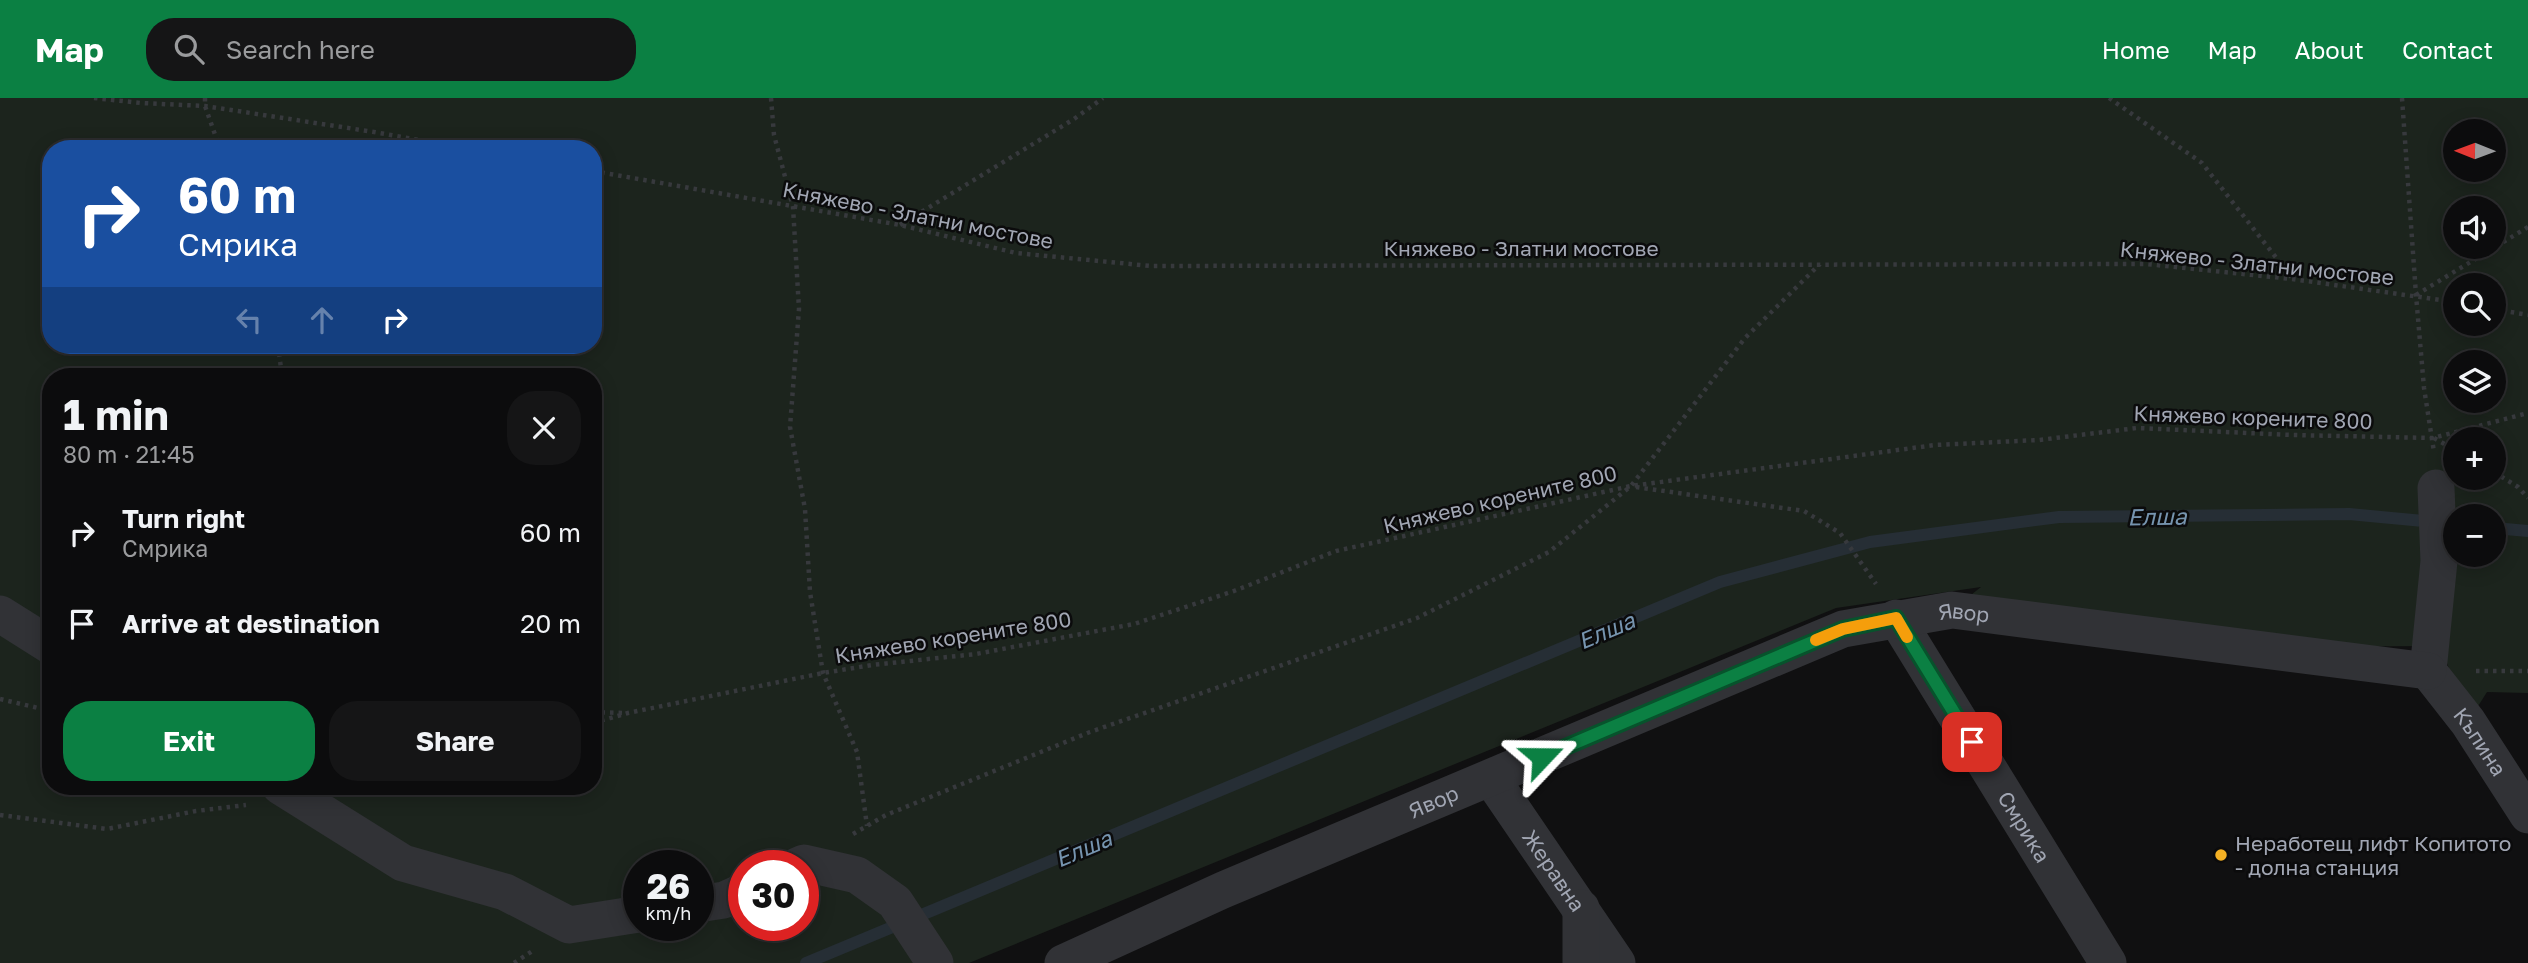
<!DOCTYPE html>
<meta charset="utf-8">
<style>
:root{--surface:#0c0c0d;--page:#151516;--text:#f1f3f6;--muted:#9a9b9d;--line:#2c2c2e;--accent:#0b8043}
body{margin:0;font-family:"Golos Text",sans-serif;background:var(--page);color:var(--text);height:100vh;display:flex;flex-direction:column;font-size:26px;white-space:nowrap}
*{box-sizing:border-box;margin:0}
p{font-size:23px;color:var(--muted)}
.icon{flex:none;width:38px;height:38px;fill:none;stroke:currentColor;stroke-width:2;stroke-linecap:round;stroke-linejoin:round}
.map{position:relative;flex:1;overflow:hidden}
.sheet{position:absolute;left:42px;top:270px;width:560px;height:427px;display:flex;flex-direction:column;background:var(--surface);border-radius:28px;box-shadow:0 4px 18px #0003,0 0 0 2px var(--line)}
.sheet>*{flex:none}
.banner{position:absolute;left:42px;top:42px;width:560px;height:214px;border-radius:28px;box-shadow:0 4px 18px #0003,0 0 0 2px var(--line);background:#1a4fa0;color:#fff;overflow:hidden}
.needle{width:46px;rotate:271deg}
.controls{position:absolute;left:2443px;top:21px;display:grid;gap:14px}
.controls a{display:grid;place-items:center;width:63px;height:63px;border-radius:50%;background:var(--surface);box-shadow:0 4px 18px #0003,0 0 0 2px var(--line);font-size:35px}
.speed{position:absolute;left:623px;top:752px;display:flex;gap:14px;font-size:35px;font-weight:700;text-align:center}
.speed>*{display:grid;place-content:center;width:91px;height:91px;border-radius:50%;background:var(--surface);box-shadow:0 4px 18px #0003,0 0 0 2px var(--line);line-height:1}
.speed small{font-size:18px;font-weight:400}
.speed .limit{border:10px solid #d22;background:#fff;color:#111}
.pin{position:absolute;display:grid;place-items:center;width:60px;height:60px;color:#fff;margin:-30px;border-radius:14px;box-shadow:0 4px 10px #0006}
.me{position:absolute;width:77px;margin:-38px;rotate:67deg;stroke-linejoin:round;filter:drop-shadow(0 0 5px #0008)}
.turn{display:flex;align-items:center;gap:24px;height:147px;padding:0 21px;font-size:32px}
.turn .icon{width:91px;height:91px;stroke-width:2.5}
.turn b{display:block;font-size:49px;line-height:60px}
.lanes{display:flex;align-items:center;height:66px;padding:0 21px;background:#0003;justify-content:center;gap:35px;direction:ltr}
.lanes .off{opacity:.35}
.round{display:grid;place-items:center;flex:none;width:74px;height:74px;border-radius:28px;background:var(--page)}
.headline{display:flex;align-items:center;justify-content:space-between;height:119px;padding:0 21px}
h1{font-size:42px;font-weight:700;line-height:52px}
.primary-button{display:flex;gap:14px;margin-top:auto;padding:14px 21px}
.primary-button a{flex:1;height:80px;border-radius:28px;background:var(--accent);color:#fff;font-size:28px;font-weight:700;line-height:80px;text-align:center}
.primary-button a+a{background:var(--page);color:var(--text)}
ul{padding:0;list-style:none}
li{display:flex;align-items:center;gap:21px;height:91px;padding:0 21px}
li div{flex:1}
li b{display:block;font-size:26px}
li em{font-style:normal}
header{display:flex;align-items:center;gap:42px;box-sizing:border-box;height:98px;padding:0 35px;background:var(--accent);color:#fff}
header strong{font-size:33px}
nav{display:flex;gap:38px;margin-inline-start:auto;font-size:24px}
.search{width:490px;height:63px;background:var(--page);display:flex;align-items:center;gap:18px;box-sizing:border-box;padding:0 24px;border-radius:28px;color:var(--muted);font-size:26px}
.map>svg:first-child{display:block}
.green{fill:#1c241d;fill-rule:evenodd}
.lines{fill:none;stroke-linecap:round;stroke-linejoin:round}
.stream{stroke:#262e35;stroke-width:12}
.path{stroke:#37393d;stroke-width:4.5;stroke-dasharray:3.5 5;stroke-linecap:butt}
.street{stroke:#313236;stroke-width:37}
.route-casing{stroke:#07532c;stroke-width:18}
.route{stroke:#0b8043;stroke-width:12}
.slow{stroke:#f59e0b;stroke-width:12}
.poi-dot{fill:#f5b124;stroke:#0b0b0c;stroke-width:2.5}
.labels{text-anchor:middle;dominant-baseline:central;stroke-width:5;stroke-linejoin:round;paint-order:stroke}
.street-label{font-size:21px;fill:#a1a6b3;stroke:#0b0b0c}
.poi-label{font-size:21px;fill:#a1a6b3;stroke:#0b0b0c;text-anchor:start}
.water-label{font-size:23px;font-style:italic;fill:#7694af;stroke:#0b0b0c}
</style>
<header>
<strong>Map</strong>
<div class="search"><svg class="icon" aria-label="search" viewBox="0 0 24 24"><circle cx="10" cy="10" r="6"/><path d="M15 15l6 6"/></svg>Search here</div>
<nav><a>Home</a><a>Map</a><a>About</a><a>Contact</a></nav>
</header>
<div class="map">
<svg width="2528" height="865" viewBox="0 0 2528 865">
<rect width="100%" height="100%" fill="#101011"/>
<path class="green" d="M 0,0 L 2528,0 L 2528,595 L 2487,594 L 2468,624 L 2441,548 L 2252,549 L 1952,512 L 1981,489 L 1836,510 L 969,865 L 0,865 ZM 2455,33 L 2494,33 L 2494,72 L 2455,72 ZM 51,51 L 593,51 L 593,247 L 51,247 ZM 2455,110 L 2494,110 L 2494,149 L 2455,149 ZM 2455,187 L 2494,187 L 2494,226 L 2455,226 ZM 2455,264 L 2494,264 L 2494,303 L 2455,303 ZM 51,278 L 593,278 L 593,688 L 51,688 ZM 2455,341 L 2494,341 L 2494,380 L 2455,380 ZM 2455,418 L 2494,418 L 2494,457 L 2455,457 ZM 639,768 L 698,768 L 698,828 L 639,828 ZM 744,768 L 803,768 L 803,828 L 744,828 Z"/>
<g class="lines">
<path class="stream" d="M 2494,430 L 2528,433
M 806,865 L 1720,484 L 1870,444 L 2059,419 L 2349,416 L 2434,424"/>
<path class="path" d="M 94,0 L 141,5 L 205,8 L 374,34 L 469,51
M 205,0 L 205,8 L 220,51
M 771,0 L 774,37 L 793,109 L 799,211 L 790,329 L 805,411 L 810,494 L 823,575 L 857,654 L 867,728
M 2109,0 L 2202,65 L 2292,180
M 2402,0 L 2416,197 L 2424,290 L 2434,354
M 593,73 L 900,127 L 1016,155 L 1151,168 L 2146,166 L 2292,181 L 2455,204
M 900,127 L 1074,21 L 1103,0
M 2416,197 L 2528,129
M 2494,211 L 2528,217
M 278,247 L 282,278
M 2434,340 L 2455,352
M 2494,374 L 2518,389 L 2528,400
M 1636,389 L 1804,413 L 1840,435 L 1876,486
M 2476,573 L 2528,573
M 0,601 L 51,613
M 593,614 L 623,615
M 593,625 L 628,615 L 823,575 L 872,567 L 976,556 L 1134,526 L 1234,493 L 1336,453 L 1631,388 L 1935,347 L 2039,342 L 2137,330 L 2293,337 L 2433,340 L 2528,315
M 0,717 L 107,731 L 196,713 L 246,707
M 853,736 L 886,717 L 1090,634 L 1417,520 L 1549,454 L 1631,388 L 1745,240 L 1820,166
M 514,865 L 534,852"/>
<g class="street">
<path d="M 0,516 L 51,548"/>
<path id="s1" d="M 1896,520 L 2108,865"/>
<path d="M 2428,573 L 2439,463 L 2436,390"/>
<path id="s2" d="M 2428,573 L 2468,624 L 2528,717"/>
<path id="s3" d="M 1491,680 L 1617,865"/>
<path d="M 280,688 L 403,765 L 505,794 L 569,827 L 639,816"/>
<path d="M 797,768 L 804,765 L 857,777 L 895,804 L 935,865"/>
<path d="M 698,806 L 724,802 L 744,793"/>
<path d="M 1581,810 L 1581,865"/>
<path id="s4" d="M 1063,865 L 1223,792 L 1843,531 L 1952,512 L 2428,573"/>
</g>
</g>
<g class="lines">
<defs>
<path id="route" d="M 1542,659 L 1843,531 L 1896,520 L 1972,644"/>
</defs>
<use href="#route" class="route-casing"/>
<use href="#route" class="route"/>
<path class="slow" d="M 1816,542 L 1843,531 L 1896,520 L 1907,539"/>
</g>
<circle class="poi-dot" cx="2221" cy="757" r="7"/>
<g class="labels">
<g class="street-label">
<text transform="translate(918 117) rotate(11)">Княжево - Златни мостове</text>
<text x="1521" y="150">Княжево - Златни мостове</text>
<text transform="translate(2257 165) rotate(6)">Княжево - Златни мостове</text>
<text transform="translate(2253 319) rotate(2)">Княжево корените 800</text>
<text transform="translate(1500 401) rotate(-13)">Княжево корените 800</text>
<text stroke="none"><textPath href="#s4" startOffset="971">Явор</textPath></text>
<text transform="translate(953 539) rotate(-9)">Княжево корените 800</text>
<text stroke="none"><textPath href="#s2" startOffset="88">Къпина</textPath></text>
<text stroke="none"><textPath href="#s4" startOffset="404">Явор</textPath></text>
<text stroke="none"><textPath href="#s1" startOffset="245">Смрика</textPath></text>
<text stroke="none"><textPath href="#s3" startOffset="112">Жеравна</textPath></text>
</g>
<g class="poi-label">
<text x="2235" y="745">Неработещ лифт Копитото<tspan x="2235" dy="24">- долна станция</tspan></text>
</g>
<g class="water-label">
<text transform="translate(2157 418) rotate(-1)">Елша</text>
<text transform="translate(1606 532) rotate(-23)">Елша</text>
<text transform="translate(1083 750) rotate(-23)">Елша</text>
</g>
</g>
</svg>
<div class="controls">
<a><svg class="needle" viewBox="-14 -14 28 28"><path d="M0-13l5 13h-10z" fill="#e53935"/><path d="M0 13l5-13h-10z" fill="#9a9b9d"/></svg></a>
<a><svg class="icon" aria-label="sound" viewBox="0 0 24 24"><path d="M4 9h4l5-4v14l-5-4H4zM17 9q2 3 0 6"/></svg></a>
<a><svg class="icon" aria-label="search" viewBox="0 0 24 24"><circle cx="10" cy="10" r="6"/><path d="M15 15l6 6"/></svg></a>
<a><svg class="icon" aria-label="layers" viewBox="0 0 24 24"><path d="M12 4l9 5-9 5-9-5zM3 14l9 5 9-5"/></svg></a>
<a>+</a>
<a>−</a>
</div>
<div class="speed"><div>26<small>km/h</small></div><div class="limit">30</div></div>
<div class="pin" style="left:1972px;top:644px;background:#d93025"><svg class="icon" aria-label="arrive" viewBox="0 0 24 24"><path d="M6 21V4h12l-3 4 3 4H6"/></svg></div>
<svg class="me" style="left:1542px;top:659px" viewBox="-20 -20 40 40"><path d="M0-17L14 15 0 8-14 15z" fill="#0b8043" stroke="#fff" stroke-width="4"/></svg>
<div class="banner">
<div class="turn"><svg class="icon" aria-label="right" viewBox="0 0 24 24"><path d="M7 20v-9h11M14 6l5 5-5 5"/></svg><div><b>60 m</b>Смрика</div></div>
<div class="lanes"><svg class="icon off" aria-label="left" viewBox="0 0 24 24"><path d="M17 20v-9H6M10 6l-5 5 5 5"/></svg><svg class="icon off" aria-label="ahead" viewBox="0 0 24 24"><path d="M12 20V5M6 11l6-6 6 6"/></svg><svg class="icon" aria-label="right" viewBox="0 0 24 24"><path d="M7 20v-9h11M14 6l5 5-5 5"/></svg></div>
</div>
<section class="sheet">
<div class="headline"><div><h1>1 min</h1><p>80 m · 21:45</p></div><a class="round"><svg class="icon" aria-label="close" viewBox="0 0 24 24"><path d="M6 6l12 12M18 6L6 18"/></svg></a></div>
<ul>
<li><svg class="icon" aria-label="right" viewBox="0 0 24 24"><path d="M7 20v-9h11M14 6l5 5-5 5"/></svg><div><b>Turn right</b><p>Смрика</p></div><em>60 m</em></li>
<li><svg class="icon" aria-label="arrive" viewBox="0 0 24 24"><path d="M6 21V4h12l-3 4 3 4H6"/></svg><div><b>Arrive at destination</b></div><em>20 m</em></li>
</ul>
<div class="primary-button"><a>Exit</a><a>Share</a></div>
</section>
</div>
